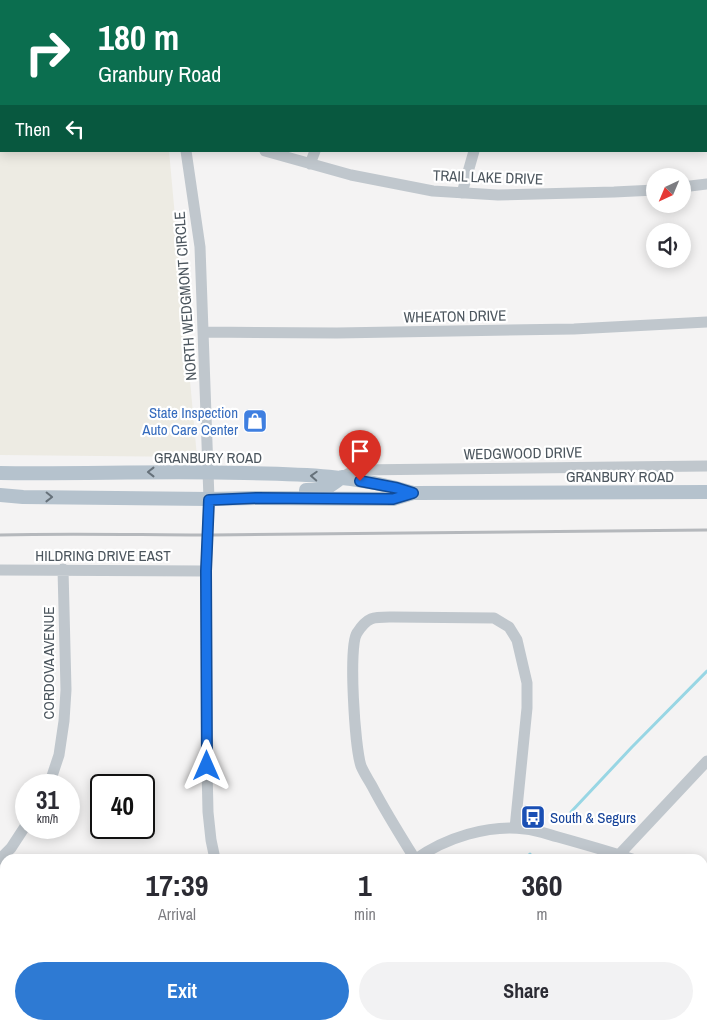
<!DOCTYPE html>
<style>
:root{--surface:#fff;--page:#f2f2f3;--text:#2b2b33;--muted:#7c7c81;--accent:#2e7ad3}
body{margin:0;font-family:"Archivo Narrow",sans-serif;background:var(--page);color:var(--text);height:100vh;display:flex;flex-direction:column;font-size:19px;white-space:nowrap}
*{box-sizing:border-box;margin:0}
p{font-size:16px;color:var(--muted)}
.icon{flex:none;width:28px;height:28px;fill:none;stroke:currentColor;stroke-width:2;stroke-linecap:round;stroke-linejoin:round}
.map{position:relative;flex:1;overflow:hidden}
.drawer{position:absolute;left:0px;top:854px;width:708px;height:176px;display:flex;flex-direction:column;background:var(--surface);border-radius:15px 15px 0 0;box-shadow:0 2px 12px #0003}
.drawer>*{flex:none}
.banner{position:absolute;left:0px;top:0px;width:708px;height:152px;box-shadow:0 2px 12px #0003;background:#0b6e4f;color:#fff;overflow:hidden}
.needle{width:32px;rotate:224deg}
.fabs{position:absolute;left:646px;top:168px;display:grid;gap:10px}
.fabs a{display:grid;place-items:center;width:45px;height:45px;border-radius:50%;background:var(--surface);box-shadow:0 2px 12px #0003;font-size:25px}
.speed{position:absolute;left:15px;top:774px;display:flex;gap:10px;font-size:25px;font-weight:700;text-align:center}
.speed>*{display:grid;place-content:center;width:65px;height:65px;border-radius:50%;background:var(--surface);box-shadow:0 2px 12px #0003;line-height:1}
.speed small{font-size:12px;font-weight:400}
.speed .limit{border:2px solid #111;border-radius:8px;background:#fff;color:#111}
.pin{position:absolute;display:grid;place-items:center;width:42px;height:42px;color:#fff;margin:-51px -21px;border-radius:50% 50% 50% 0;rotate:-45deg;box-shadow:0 0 5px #0007}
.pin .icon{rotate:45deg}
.me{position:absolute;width:55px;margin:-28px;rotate:0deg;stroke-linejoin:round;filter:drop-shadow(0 0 4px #0008)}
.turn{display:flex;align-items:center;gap:18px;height:105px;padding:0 15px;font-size:22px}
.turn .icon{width:65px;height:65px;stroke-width:2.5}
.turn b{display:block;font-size:35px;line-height:42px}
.then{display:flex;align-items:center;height:48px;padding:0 15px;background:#0003;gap:10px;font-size:19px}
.eta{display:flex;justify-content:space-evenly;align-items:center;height:85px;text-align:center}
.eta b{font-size:30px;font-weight:800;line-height:35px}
.action{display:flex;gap:10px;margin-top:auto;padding:10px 15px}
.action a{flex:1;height:58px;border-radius:30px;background:var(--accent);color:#fff;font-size:20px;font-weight:800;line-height:58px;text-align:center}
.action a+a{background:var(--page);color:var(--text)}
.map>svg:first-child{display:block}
.commercial{fill:#edebe3}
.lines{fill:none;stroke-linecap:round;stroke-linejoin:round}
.stream{stroke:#98d6e4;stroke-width:3}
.minor{stroke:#c0c7cd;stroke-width:11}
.major{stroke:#b5c2cd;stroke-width:14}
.rail{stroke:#b5b8bc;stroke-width:3}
.oneway{stroke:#66717a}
.route-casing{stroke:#114b97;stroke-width:12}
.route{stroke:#1a73e8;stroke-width:9}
.labels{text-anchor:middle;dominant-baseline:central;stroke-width:4.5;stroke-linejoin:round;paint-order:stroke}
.street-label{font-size:15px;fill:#4c565e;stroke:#fff}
.shop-label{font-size:15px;fill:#366cbe;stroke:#fff;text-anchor:end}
.transit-label{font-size:15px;fill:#164399;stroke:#fff;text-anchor:start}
</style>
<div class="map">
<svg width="707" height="1029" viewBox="0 0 707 1029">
<rect width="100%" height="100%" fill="#f4f3f3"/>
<path class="commercial" d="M 0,94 L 1,95 L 1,151 L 169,151 L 197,457 L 0,455 Z"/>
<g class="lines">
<path class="stream" d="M 571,812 L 632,747 L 707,671
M 525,859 L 530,854
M 351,1029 L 355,1025"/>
<path class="minor" d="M 161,0 L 161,1
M 632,0 L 633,1
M 196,1 L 197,0
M 374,1 L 374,0
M 556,1 L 558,0
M 706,26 L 707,26
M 0,73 L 1,73
M 186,151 L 200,247 L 209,499 L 206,571 L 207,767 L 208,812 L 211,840 L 215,859
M 265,151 L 351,175 L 433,191 L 498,195 L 614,192 L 655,190
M 310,164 L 315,151
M 682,187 L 707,184
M 462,193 L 474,151
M 203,332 L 337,333 L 574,329 L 707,322
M 342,477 L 355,470 L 707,466
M 0,570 L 206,571
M 49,785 L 59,755 L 64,721 L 66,690 L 63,569
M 616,858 L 707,761
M 0,859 L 11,848 L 26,825
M 415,859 C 400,835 385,811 372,786 C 368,779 364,773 361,766 C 355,748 348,646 357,633 C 368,616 374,617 393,617 L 494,618 L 509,627 L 517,640 L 527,683 L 527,708 L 515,828
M 416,859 C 445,838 489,824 525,829 C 536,830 547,834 558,837 C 583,844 608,851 632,859
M 702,891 L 707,893
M 582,1025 L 592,1029
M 24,1029 L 28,1025
M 240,1029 L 244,1025
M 463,1029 L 467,1025"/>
<path class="major" d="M 0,473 C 81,474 162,471 244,473 C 301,474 358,475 413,493
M 306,490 C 325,490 327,489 342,477
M 0,495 L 23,497 L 209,499 L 257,498 L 393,499 L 413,493 L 707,492"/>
<path class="rail" d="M 0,535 C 71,533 141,535 212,535 C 377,533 542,531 707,530"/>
</g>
<defs><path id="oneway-chevron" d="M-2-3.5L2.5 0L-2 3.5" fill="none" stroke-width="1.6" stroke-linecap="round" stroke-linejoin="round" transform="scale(1.25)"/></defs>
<g class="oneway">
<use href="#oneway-chevron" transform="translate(151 472) rotate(180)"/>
<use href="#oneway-chevron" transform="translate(314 476) rotate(-177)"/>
<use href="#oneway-chevron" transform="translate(49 497) rotate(1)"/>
</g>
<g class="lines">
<defs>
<path id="route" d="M 207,766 L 206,571 L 209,500 L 257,498 L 393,499 L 413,493 L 397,488 L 360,481"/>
</defs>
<use href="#route" class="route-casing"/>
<use href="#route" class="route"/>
</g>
<defs>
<symbol id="shop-square" viewBox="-11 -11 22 22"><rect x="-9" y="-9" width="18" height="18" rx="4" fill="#3f7fe0" stroke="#fff"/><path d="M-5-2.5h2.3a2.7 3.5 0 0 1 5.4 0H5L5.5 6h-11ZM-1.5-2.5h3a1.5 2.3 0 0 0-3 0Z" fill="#fff"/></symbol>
<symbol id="bus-square" viewBox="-11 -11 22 22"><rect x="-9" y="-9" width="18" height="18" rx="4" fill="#1a4fb4" stroke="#fff"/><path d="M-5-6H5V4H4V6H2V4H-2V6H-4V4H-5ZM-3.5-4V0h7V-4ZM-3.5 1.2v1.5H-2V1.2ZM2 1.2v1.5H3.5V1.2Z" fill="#fff"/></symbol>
</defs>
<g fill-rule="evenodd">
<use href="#shop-square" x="241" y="407" width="28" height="28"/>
<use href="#bus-square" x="519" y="803" width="28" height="28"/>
</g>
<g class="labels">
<g class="street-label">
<text transform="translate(488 177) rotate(2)">TRAIL LAKE DRIVE</text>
<text transform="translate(185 296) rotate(-94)">NORTH WEDGMONT CIRCLE</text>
<text transform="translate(455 316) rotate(-1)">WHEATON DRIVE</text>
<text transform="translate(523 453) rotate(-1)">WEDGWOOD DRIVE</text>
<text x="208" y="457">GRANBURY ROAD</text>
<text x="620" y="476">GRANBURY ROAD</text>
<text x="103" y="555">HILDRING DRIVE EAST</text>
<text transform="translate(48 663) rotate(-90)">CORDOVA AVENUE</text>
</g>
<g class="shop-label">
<text x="238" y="412">State Inspection<tspan x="238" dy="17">Auto Care Center</tspan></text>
</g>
<g class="transit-label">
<text x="550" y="817">South &amp; Segurs</text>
</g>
</g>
</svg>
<div class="fabs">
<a><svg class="needle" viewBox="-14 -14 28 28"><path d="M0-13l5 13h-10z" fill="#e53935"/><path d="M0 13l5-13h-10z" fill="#7c7c81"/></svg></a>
<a><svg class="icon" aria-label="sound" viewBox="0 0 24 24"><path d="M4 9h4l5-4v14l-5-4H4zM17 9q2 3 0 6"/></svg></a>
</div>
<div class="speed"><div>31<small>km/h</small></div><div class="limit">40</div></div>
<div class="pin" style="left:360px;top:481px;background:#d93025"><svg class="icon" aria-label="arrive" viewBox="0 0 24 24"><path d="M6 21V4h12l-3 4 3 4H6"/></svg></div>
<svg class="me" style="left:207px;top:766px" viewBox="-20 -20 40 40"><path d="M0-17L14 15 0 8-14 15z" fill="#1a73e8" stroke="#fff" stroke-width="4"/></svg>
<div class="banner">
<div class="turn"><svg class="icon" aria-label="right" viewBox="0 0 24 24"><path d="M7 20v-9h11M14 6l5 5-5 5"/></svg><div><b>180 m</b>Granbury Road</div></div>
<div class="then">Then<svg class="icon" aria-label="left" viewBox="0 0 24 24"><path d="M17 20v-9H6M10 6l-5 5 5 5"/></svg></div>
</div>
<section class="drawer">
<div class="eta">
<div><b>17:39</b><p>Arrival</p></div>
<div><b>1</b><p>min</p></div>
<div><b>360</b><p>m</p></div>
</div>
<div class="action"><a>Exit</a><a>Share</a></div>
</section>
</div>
